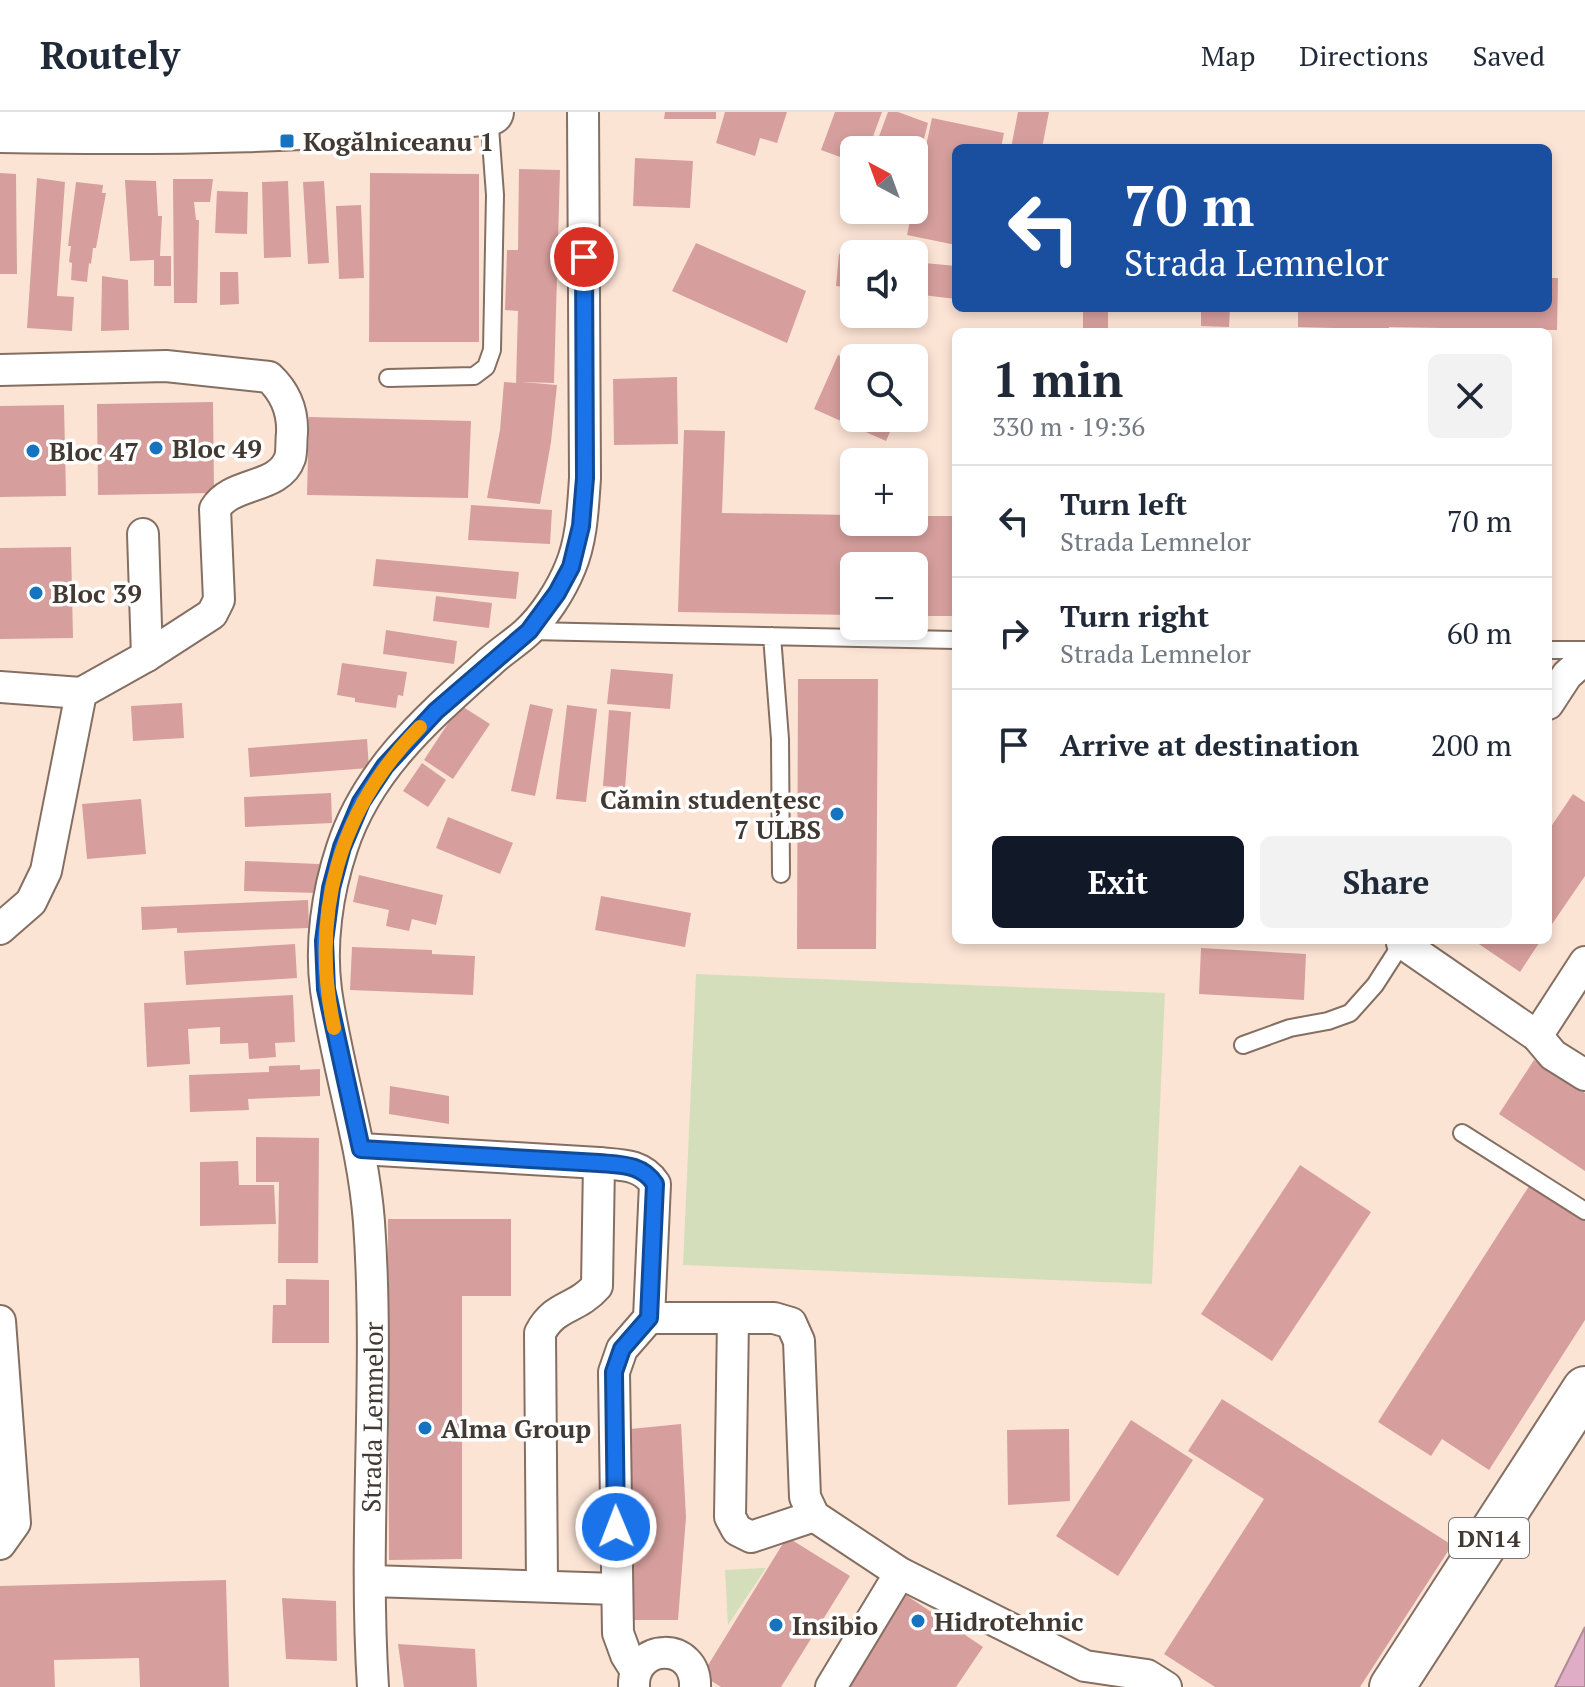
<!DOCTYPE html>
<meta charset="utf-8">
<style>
:root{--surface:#fff;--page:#f2f2f3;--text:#1f2937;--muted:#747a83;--line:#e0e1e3;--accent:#111827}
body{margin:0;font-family:"PT Serif",serif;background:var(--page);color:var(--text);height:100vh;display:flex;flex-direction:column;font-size:30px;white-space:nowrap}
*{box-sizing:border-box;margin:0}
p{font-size:26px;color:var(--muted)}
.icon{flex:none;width:44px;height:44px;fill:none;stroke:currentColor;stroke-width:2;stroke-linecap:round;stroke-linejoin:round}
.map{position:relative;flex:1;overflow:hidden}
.details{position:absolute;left:952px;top:216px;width:600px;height:616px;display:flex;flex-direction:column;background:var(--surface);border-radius:12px;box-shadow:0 4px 12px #0003}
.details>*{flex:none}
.top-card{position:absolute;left:952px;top:32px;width:600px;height:168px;border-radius:12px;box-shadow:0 4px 12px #0003;background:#1a4fa0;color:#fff;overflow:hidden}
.needle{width:52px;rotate:319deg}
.tools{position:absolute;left:840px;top:24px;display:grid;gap:16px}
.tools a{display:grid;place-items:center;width:88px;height:88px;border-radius:12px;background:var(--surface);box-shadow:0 4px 12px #0003;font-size:40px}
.pin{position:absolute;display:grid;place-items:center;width:68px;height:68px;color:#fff;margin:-34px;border:4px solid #fff;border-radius:50%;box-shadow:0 2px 8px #0007}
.me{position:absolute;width:88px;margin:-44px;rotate:359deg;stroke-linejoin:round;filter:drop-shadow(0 0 6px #0008)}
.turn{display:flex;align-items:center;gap:28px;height:168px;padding:0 40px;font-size:36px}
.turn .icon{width:104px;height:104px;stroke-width:2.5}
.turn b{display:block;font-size:56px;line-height:68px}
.round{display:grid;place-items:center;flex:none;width:84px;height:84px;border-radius:12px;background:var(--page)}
.overview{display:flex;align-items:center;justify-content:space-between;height:136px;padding:0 40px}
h1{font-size:48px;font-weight:800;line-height:60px}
.button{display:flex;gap:16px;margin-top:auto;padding:16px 40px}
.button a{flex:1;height:92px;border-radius:12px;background:var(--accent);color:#fff;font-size:32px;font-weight:800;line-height:92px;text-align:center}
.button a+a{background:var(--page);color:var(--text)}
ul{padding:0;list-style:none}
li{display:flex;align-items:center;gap:24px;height:112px;padding:0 40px;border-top:2px solid var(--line)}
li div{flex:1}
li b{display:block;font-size:30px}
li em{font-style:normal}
header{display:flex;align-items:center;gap:48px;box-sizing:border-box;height:112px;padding:0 40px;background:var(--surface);border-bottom:2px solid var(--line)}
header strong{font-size:38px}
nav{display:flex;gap:44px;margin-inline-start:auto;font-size:28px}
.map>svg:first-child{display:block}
.green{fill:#d4debb}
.water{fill:#dfadc5;stroke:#b08a99;stroke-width:2}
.building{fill:#d69f9d}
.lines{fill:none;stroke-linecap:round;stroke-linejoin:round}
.lane-casing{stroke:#846f62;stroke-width:20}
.street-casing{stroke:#846f62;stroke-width:34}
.secondary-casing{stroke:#846f62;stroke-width:48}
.primary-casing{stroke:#846f62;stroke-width:48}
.lane{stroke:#fff;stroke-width:16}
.street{stroke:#fff;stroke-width:30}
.secondary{stroke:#fff;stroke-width:44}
.primary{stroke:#fff;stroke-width:44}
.route-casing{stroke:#114b97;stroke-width:20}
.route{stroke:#1a73e8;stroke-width:14}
.slow{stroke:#f59e0b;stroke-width:14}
.poi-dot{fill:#1673c0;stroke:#fff;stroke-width:3}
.labels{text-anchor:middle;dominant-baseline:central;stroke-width:7;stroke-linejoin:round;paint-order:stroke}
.shield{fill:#fff;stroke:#7b7470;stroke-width:2}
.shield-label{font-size:24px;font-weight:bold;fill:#433933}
.poi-label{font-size:26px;font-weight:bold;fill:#433933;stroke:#fff;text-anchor:start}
.street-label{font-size:26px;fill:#433933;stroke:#fff}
</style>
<header>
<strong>Routely</strong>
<nav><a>Map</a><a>Directions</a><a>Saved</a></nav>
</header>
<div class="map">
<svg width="1585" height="1575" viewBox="0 0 1585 1575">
<rect width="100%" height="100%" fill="#fce4d5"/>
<path class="green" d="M 696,862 L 1165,881 L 1152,1172 L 683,1153 Z
M 766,1456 L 728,1513 L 725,1458 Z"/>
<path class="water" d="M 1585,1515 L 1585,1575 L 1555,1575 Z"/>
<path class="building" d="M 665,0 L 716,0 L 716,7 L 664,7 Z
M 725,0 L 787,0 L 777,31 L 760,26 L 755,44 L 716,31 Z
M 835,0 L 882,0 L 868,38 L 854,38 L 854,50 L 821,38 Z
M 888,0 L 898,0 L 928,11 L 915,62 L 914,38 L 874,38 Z
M 1018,0 L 1049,0 L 1042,36 L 1011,36 Z
M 932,6 L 1004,21 L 1001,36 L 956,36 L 956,133 L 907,123 Z
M 635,46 L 693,49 L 690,96 L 633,94 Z
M 519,57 L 560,58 L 554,271 L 522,270 L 557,273 L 551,330 L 540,392 L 487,386 L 500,318 L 504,270 L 516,271 L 518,199 L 505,198 L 507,138 L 518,138 Z
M 0,61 L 16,62 L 17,162 L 0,162 Z
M 370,61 L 479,62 L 479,230 L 369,230 Z
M 37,66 L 65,70 L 57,184 L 74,185 L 72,219 L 27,216 Z
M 173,67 L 213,67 L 210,90 L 194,90 L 196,108 L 199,108 L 197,191 L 174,191 Z
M 125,68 L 156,69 L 158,104 L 162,104 L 160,144 L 171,144 L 171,174 L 154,174 L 154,148 L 130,149 Z
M 288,69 L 291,145 L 264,146 L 262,70 Z
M 324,69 L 329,151 L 308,152 L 303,70 Z
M 76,70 L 103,73 L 102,81 L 106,81 L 96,136 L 93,136 L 91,152 L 89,151 L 87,170 L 71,168 L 72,151 L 69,150 L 71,134 L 68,134 Z
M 217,79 L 248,80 L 247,122 L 215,121 Z
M 361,93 L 364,166 L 339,167 L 336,94 Z
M 696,131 L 806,179 L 787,231 L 672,179 Z
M 839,142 L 854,144 L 854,176 L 836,174 Z
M 914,150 L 956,154 L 956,187 L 914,182 Z
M 220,160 L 238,160 L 239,192 L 220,193 Z
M 102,164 L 128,168 L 129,218 L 101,219 Z
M 1548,166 L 1558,166 L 1557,218 L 1389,215 L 1389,220 L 1335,220 L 1335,216 L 1298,215 L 1298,196 L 1548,196 Z
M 1083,196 L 1108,196 L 1108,218 L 1083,218 Z
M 1201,196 L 1230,196 L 1229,215 L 1201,214 Z
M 838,243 L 854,250 L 854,306 L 896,306 L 886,329 L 814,297 Z
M 677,265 L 678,332 L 614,333 L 613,267 Z
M 213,290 L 214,381 L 98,383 L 97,292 Z
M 64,293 L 66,384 L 0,385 L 0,294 Z
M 309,305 L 471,309 L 468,386 L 307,383 Z
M 684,318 L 725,319 L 722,401 L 854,403 L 854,410 L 914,410 L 914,404 L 956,404 L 956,504 L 914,504 L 914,454 L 854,454 L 854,503 L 678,500 Z
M 471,393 L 552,398 L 550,432 L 468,428 Z
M 71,435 L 73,526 L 0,527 L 0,436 Z
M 376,447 L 519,460 L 516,487 L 373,474 Z
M 436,484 L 492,491 L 489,516 L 433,509 Z
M 386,518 L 457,529 L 454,552 L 383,542 Z
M 342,551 L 407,560 L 403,584 L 398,583 L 396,596 L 355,590 L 355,586 L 337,583 Z
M 611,557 L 673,562 L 670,597 L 607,592 Z
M 798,567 L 878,567 L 876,837 L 797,837 Z
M 182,591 L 184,626 L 133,629 L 131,594 Z
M 530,592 L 553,597 L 535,684 L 511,679 Z
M 460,593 L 490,612 L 453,667 L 424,648 Z
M 567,593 L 597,597 L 586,690 L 556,687 Z
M 609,598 L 631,600 L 625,676 L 603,674 Z
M 367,627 L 369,656 L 250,665 L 248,636 Z
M 422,651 L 446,668 L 428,695 L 403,679 Z
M 331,681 L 332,711 L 245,715 L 244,685 Z
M 1573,682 L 1585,690 L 1585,764 L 1548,818 L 1548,719 Z
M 141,687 L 146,742 L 87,747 L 82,692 Z
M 448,705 L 513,731 L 500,762 L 436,736 Z
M 245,749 L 319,752 L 318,781 L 244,779 Z
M 359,763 L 443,783 L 436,813 L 412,807 L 409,819 L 386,814 L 389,798 L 353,790 Z
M 601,784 L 691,801 L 685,835 L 595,818 Z
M 308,788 L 309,816 L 177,821 L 177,816 L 142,818 L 141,795 Z
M 1473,828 L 1541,828 L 1520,860 Z
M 295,832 L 297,866 L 186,873 L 184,839 Z
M 352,835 L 432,838 L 432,842 L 475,844 L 473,883 L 350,878 Z
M 1201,836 L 1306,842 L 1304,888 L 1199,882 Z
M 293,883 L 295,930 L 275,931 L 276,945 L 249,947 L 248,931 L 220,932 L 220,915 L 188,917 L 190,952 L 147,955 L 144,891 Z
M 1534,948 L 1585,981 L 1585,1059 L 1499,1002 Z
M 300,953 L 300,958 L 320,957 L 320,984 L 248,987 L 249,998 L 190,1000 L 189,963 L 269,960 L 269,954 Z
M 390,974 L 449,984 L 449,1012 L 389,1002 Z
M 256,1025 L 319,1026 L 318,1151 L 278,1151 L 279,1070 L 256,1070 Z
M 238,1049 L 239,1073 L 274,1073 L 276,1112 L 200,1114 L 200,1050 Z
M 1300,1053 L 1371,1100 L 1272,1249 L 1201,1202 Z
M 1531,1071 L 1585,1106 L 1585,1208 L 1489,1358 L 1442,1327 L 1431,1344 L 1378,1310 Z
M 388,1107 L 511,1107 L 511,1184 L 462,1184 L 462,1447 L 389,1448 Z
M 286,1167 L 329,1168 L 329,1231 L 272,1231 L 273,1193 L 286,1193 Z
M 1222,1287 L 1452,1433 L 1360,1575 L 1215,1575 L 1164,1542 L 1264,1387 L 1188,1339 Z
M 1131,1308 L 1193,1348 L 1118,1464 L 1056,1424 Z
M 681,1312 L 686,1405 L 678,1508 L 626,1508 L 620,1318 Z
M 1069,1317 L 1070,1389 L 1008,1393 L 1007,1318 Z
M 787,1425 L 850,1464 L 781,1575 L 721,1575 L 702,1563 Z
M 226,1468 L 229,1575 L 140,1575 L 139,1546 L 54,1548 L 55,1575 L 0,1575 L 0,1474 Z
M 906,1483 L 983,1535 L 956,1575 L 849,1575 Z
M 282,1486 L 336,1489 L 337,1549 L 286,1547 Z
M 398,1532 L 475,1537 L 477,1575 L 404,1575 Z"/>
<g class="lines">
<defs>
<path id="lane" d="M 388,266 L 474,264 L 486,255 L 492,238 L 495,83 L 489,2
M 530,519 L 956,528
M 772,524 L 780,627 L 781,762
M 1548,538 L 1585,538
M 1243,933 L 1290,916 L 1328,909 L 1350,901 L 1375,873 L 1402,831
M 1462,1021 L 1585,1099"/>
<g id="street">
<path d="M 0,258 L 166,254 L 269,265 C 286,281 293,299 292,321 C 291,329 292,339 290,346 C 279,378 231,369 215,397 L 219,488 L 212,502 L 147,544 L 81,581 L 46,759 L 31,790 L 0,817"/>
<path d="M 143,422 L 147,544"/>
<path d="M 0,575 L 81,581"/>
<path d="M 1548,592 L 1567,563 L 1585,547"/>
<path d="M 1403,828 L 1402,831 L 1537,924"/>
<path d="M 1585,850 L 1537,924 L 1553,943 L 1585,963"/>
<path d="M 361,1037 L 599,1051 C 622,1053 642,1052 655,1072 L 649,1206 L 622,1237 L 614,1260 L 618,1521 L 626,1543 L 636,1559"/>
<path d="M 649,1206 L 774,1206 L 791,1211 L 799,1229 L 805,1385 L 814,1404 L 900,1461 L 1085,1554 L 1147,1563 L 1166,1575"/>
<path d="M 733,1207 L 730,1405 L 737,1418 L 751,1425 L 814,1404"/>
<path d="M 0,1209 L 15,1411 L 0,1432"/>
<path d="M 371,1469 L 616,1477"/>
<path d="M 542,1472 L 540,1221 C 555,1192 576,1198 597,1174 L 599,1051"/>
<path id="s1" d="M 373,1575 C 363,1420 380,1265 369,1110 C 363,1031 337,956 326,878 C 320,832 327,781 342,736 C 368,656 430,604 491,549 C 502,539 515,531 526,521 C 544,505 561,478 570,456 C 582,428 583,395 585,366 L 583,0"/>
<path d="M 634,1575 C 632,1530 697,1529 695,1575"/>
<path d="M 831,1575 L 900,1461"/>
</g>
<path id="secondary" d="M 0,18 C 163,21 328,19 491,0"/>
<path id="primary" d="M 1392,1575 L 1585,1277"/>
</defs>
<use href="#lane" class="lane-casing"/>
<use href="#street" class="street-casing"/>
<use href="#secondary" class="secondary-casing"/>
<use href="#primary" class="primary-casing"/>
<use href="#lane" class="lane"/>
<use href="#street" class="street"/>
<use href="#secondary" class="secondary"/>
<use href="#primary" class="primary"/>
</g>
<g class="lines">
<defs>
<path id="route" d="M 584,145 L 585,366 L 581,414 L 571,455 L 557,481 L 529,519 L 436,599 L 385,654 L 361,690 L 342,735 L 331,776 L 324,829 L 326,877 L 361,1037 L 599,1051 C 622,1053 642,1052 655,1072 L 649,1206 L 622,1237 L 614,1260 L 616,1415"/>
</defs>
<use href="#route" class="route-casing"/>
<use href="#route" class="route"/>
<path class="slow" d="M 334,916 C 310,803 338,698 420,615"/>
</g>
<g class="poi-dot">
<rect x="279" y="21" width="16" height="16" rx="4"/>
<circle cx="156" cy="336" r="8"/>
<circle cx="33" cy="339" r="8"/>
<circle cx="36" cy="481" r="8"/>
<circle cx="837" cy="702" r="8"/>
<circle cx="425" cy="1316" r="8"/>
<circle cx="918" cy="1509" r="8"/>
<circle cx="776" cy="1513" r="8"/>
</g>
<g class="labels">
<rect class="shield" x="1449" y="1406" width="80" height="40" rx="6"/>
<g class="shield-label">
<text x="1489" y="1426">DN14</text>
</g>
<g class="poi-label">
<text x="303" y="29">Kogălniceanu 1</text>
<text x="172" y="336">Bloc 49</text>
<text x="49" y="339">Bloc 47</text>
<text x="52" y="481">Bloc 39</text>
<text x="821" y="687" text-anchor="end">Cămin studențesc<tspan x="821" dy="30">7 ULBS</tspan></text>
<text x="441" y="1316">Alma Group</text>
<text x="934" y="1509">Hidrotehnic</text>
<text x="792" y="1513">Insibio</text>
</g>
<g class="street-label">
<text stroke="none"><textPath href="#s1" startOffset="270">Strada Lemnelor</textPath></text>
</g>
</g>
</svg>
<div class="tools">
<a><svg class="needle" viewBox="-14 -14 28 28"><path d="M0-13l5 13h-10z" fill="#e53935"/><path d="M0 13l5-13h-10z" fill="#747a83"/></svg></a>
<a><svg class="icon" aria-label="sound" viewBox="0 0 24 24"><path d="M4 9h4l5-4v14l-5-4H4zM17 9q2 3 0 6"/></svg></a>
<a><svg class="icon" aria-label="search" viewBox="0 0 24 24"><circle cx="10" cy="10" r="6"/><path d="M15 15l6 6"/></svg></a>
<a>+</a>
<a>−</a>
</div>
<div class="pin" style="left:584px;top:145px;background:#d93025"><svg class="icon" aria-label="arrive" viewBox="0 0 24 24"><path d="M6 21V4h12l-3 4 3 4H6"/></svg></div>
<svg class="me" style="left:616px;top:1415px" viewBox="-20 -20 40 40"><circle r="17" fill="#1a73e8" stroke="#fff" stroke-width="3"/><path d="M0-11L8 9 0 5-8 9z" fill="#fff"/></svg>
<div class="top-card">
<div class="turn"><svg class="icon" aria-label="left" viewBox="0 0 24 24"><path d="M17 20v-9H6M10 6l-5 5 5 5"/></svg><div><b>70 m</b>Strada Lemnelor</div></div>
</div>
<section class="details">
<div class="overview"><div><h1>1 min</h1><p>330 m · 19:36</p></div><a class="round"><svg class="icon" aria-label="close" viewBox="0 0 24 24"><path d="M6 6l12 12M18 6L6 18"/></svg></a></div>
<ul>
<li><svg class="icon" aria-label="left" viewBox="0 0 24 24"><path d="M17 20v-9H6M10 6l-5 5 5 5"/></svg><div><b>Turn left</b><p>Strada Lemnelor</p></div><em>70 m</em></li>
<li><svg class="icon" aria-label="right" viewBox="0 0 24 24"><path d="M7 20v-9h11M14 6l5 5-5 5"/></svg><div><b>Turn right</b><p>Strada Lemnelor</p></div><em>60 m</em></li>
<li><svg class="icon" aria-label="arrive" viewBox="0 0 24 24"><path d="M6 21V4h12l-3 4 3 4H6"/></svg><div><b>Arrive at destination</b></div><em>200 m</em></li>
</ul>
<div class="button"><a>Exit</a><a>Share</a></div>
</section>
</div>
